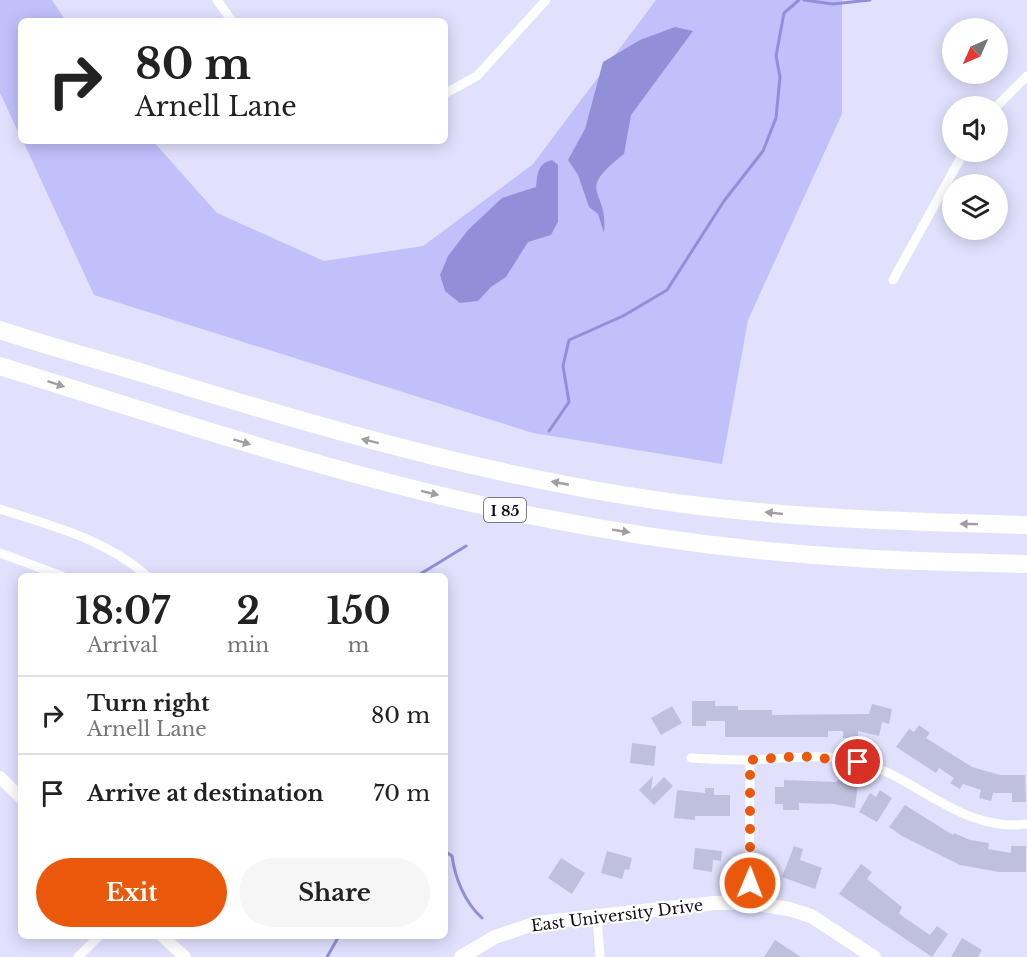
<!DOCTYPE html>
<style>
:root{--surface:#fff;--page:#f6f6f6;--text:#222;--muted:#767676;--line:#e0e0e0;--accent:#ea580c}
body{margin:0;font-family:"Libre Baskerville",serif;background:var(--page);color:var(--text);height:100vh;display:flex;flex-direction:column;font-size:22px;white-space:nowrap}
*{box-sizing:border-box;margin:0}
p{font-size:20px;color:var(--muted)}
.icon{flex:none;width:33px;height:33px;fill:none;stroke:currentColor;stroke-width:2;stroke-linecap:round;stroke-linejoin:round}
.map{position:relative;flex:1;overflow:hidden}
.details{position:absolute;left:18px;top:573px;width:430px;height:366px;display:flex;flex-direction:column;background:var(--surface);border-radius:9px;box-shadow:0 3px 15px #0003}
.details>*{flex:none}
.hud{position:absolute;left:18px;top:18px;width:430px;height:126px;border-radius:9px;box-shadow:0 3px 15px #0003;background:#fff;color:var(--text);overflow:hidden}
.needle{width:39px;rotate:225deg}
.buttons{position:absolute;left:942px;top:18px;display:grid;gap:12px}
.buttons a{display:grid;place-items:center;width:66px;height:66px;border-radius:50%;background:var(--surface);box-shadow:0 3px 15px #0003;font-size:30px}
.pin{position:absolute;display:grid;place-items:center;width:51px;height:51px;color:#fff;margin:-26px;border:3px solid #fff;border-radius:50%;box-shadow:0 2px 6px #0007}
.me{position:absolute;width:66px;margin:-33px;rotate:1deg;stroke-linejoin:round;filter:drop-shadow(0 0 4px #0008)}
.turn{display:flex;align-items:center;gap:21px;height:126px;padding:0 18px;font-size:27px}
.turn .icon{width:78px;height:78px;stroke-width:2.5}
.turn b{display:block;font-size:42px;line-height:51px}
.eta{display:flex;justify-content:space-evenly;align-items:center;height:102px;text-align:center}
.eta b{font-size:36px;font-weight:800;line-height:42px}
.cta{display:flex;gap:12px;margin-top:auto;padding:12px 18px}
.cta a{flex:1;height:69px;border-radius:36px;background:var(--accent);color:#fff;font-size:24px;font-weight:800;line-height:69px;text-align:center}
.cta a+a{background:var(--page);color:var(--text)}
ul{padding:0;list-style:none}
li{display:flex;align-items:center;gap:18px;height:78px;padding:0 18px;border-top:2px solid var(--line)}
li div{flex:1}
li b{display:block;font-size:22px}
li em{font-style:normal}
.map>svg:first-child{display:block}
.green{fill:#c1c0fb}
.water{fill:#928fd9}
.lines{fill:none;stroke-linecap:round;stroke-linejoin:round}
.stream{stroke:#928fd9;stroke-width:3}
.building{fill:#bfc0dc}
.minor{stroke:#fff;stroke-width:9}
.tertiary{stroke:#fff;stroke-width:12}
.secondary{stroke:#fff;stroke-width:14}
.motorway{stroke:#fff;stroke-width:18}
.oneway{fill:#9f9fa3}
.route{stroke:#ea580c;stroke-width:10;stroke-dasharray:0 18}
.labels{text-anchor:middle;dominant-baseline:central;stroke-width:4.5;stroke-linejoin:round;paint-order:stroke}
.shield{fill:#fff;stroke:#57575e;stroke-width:1.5}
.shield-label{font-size:15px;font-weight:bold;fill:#0f0f19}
.street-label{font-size:16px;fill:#0f0f19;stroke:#fff}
</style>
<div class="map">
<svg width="1027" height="957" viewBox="0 0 1027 957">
<rect width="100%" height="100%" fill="#e1e1fe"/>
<path class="green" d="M 0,0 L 52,0 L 66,21 L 21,21 L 21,138 L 0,93 Z
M 656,0 L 842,0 L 842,114 L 748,320 L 722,464 L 533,433 L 94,295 L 23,141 L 153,141 L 217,213 L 324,261 L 423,246 L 533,164 Z"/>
<path class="water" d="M 675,27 L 693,31 L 631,115 L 624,154 C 573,194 609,187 604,233 L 598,214 L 589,207 L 578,175 L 568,160 L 585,129 L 603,62 L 640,40 Z
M 552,160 L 558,165 L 558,222 L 551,235 L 528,242 L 506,277 L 491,287 L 478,301 L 460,303 L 445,291 L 440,275 L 448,256 L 468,230 L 502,198 L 536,187 C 538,173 537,164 552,160 Z"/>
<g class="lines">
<path class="stream" d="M 804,0 L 833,4 L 870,0
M 549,431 L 569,402 L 563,366 L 569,340 L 623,316 L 667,290 L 724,201 L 763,151 L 776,118 L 780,77 L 776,56 L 784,13 L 799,0
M 417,576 L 466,546
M 446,852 L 452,856 C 455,878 465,903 482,918
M 327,957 L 339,936"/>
</g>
<path class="building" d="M 692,701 L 715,701 L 715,706 L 738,706 L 738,710 L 772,710 L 772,715 L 869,714 L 872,704 L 892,709 L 889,724 L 882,722 L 879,736 L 858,731 L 858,738 L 843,738 L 843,731 L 828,731 L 828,737 L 725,737 L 725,721 L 706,721 L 706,726 L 692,726 Z
M 672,706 L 682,723 L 661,735 L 651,718 Z
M 919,725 L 930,733 L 926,738 L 972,767 L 1000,775 L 1025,775 L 1026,802 L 1012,802 L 1012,793 L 993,793 L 991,801 L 979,798 L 981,790 L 963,784 L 960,789 L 950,783 L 954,778 L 939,768 L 936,773 L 896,747 L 909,729 L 914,732 Z
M 632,743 L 656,746 L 654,766 L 630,763 Z
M 653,776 L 651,790 L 664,777 L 673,786 L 654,805 L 639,790 Z
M 784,780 L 837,782 L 837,780 L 858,783 L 855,808 L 834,804 L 799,803 L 799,810 L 783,810 L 783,804 L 775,804 L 775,787 L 784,787 Z
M 705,788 L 714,788 L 714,795 L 730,795 L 730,816 L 695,816 L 695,820 L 674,818 L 677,790 L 705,793 Z
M 880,790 L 892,798 L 877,822 L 859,812 L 870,793 L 876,797 Z
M 905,805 L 953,835 L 954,833 L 970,840 L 989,843 L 988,849 L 1011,853 L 1011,846 L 1026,846 L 1026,872 L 999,872 L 960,865 L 902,836 L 889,827 Z
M 794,846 L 803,849 L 800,860 L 822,868 L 815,889 L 782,877 Z
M 695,848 L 722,851 L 721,861 L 713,860 L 712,872 L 693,869 Z
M 607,851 L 632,858 L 629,870 L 625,869 L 622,879 L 601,873 Z
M 561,858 L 585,873 L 572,894 L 548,878 Z
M 861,864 L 872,872 L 867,879 L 902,907 L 899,913 L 905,918 L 930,935 L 937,926 L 948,934 L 932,957 L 839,894 Z
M 962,938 L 982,950 L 978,957 L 951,957 Z
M 775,940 L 801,957 L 764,957 Z"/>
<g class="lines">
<path class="minor" d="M 217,0 L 232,21
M 446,93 L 477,76 L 546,0
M 997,106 L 1027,76
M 893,280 L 964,152
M 0,509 C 52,526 105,539 147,576
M 0,553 L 62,576
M 691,758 C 710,759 730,760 750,760 C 787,759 823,752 859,762 C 917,777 962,833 1027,824
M 749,903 L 750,760
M 597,916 L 600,957
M 78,957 L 99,936"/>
<path class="tertiary" d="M 0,777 L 21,798
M 162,936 L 185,957"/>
<path class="secondary" d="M 461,957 L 495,937 L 536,923 L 714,903 L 749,903 L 789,909 L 811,916 L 874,957"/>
<path class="motorway" d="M 0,330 C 53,348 108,362 162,379 C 338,433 516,484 700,506 C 809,519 918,522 1027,525
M 0,366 C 175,421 349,479 528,515 C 637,537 748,552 858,558 C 914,562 971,562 1027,564"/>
</g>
<defs><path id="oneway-solid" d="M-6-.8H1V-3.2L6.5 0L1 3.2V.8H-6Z" transform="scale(1.5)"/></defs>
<g class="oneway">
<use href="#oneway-solid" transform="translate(56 384) rotate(18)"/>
<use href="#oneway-solid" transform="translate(370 441) rotate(-166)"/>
<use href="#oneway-solid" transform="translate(242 442) rotate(17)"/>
<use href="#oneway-solid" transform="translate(560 483) rotate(-169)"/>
<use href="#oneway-solid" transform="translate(430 493) rotate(14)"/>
<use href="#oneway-solid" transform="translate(774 513) rotate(-174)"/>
<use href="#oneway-solid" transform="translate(969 524) rotate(-179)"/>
<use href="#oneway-solid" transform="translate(621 531) rotate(9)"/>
</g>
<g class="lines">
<path class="route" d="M 750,883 L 750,760 L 800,756 L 858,762"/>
</g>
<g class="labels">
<rect class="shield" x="484" y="498" width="42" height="24" rx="4.5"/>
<g class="shield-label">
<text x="505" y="510">I 85</text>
</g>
<g class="street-label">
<text transform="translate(617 915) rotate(-7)">East University Drive</text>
</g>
</g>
</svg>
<div class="buttons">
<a><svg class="needle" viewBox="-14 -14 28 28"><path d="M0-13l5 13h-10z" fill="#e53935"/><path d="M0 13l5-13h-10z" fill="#767676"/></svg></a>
<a><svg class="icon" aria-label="sound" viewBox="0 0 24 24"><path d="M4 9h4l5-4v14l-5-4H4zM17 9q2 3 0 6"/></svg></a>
<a><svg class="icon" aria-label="layers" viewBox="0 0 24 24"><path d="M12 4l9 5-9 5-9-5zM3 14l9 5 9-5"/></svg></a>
</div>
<div class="pin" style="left:858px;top:762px;background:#d93025"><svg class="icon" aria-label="arrive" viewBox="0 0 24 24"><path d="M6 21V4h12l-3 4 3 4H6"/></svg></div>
<svg class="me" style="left:750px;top:883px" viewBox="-20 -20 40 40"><circle r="17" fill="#ea580c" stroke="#fff" stroke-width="3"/><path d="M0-11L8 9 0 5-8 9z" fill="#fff"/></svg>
<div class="hud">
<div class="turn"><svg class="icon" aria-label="right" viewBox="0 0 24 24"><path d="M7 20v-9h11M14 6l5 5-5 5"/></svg><div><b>80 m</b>Arnell Lane</div></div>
</div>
<section class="details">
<div class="eta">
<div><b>18:07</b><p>Arrival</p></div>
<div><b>2</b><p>min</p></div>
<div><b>150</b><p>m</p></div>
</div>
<ul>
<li><svg class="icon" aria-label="right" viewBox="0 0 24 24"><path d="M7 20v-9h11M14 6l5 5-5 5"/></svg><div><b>Turn right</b><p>Arnell Lane</p></div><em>80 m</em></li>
<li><svg class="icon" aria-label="arrive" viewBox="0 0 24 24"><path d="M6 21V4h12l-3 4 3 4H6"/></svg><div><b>Arrive at destination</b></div><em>70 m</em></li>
</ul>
<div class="cta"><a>Exit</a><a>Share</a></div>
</section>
</div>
